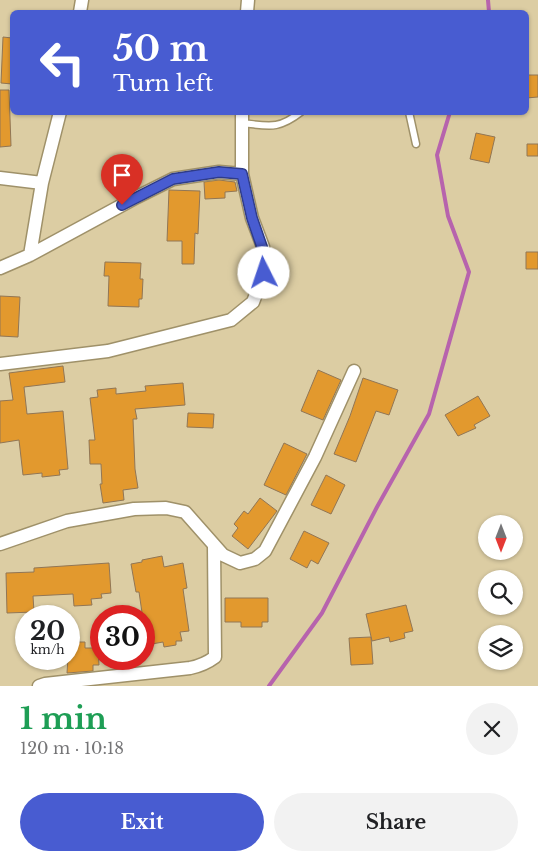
<!DOCTYPE html>
<meta charset="utf-8">
<style>
:root{--surface:#fff;--page:#f2f2f2;--text:#202124;--muted:#757577;--accent:#485cd1}
body{margin:0;font-family:"Libre Baskerville",serif;background:var(--page);color:var(--text);height:100vh;display:flex;flex-direction:column;font-size:19px;white-space:nowrap}
*{box-sizing:border-box;margin:0}
p{font-size:16px;color:var(--muted)}
.icon{flex:none;width:28px;height:28px;fill:none;stroke:currentColor;stroke-width:2;stroke-linecap:round;stroke-linejoin:round}
.map{position:relative;height:686px;overflow:hidden}
.sheet{display:flex;flex-direction:column;background:var(--surface);flex:1}
.sheet>*{flex:none}
.top-card{position:absolute;left:10px;top:10px;width:519px;height:105px;border-radius:8px;box-shadow:0 1px 4px #0004;background:#485cd1;color:#fff;overflow:hidden}
.needle{width:32px;rotate:180deg}
.tools{position:absolute;left:478px;top:515px;display:grid;gap:10px}
.tools a{display:grid;place-items:center;width:45px;height:45px;border-radius:50%;background:var(--surface);box-shadow:0 1px 4px #0004;font-size:25px}
.speed{position:absolute;left:15px;top:605px;display:flex;gap:10px;font-size:25px;font-weight:700;text-align:center}
.speed>*{display:grid;place-content:center;width:65px;height:65px;border-radius:50%;background:var(--surface);box-shadow:0 1px 4px #0004;line-height:1}
.speed small{font-size:12px;font-weight:400}
.speed .limit{border:8px solid #d22;background:#fff;color:#111}
.pin{position:absolute;display:grid;place-items:center;width:42px;height:42px;color:#fff;margin:-51px -21px;border-radius:50% 50% 50% 0;rotate:-45deg;box-shadow:0 0 5px #0007}
.pin .icon{rotate:45deg}
.me{position:absolute;width:55px;margin:-28px;rotate:356deg;stroke-linejoin:round;filter:drop-shadow(0 0 4px #0008)}
.turn{display:flex;align-items:center;gap:18px;height:105px;padding:0 20px;font-size:22px}
.turn .icon{width:65px;height:65px;stroke-width:2.5}
.turn b{display:block;font-size:35px;line-height:42px}
.round{display:grid;place-items:center;flex:none;width:52px;height:52px;border-radius:26px;background:var(--page)}
.overview{display:flex;align-items:center;justify-content:space-between;height:85px;padding:0 20px}
h1{font-size:30px;font-weight:800;line-height:38px;color:#1e9e55}
.primary-button{display:flex;gap:10px;margin-top:auto;padding:10px 20px}
.primary-button a{flex:1;height:58px;border-radius:30px;background:var(--accent);color:#fff;font-size:20px;font-weight:800;line-height:58px;text-align:center}
.primary-button a+a{background:var(--page);color:var(--text)}
.map>svg:first-child{display:block}
.lines{fill:none;stroke-linecap:round;stroke-linejoin:round}
.stream{stroke:#b763ad;stroke-width:4}
.building{fill:#e2992e;stroke:#917655}
.lane-casing{stroke:#9f9169;stroke-width:9}
.street-casing{stroke:#9f9169;stroke-width:15}
.lane{stroke:#fff;stroke-width:6}
.street{stroke:#fff;stroke-width:12}
.route-casing{stroke:#2f3c88;stroke-width:12}
.route{stroke:#485cd1;stroke-width:9}
</style>
<div class="map">
<svg width="538" height="686" viewBox="0 0 538 686">
<rect width="100%" height="100%" fill="#dccda3"/>
<g class="lines">
<path class="stream" d="M 488,0 L 489,12
M 269,686 L 322,613 L 377,507 L 429,414 L 469,272 L 448,216 L 437,155 L 450,112"/>
</g>
<path class="building" d="M 3,37 L 12,38 L 12,84 L 1,83 Z
M 526,75 L 538,75 L 538,97 L 526,98 Z
M 0,90 L 9,90 L 11,146 L 0,147 Z
M 476,133 L 495,137 L 489,163 L 470,159 Z
M 527,144 L 538,144 L 538,156 L 527,156 Z
M 219,180 L 235,182 L 237,191 L 225,192 L 225,198 L 205,199 L 204,182 Z
M 169,190 L 200,191 L 198,234 L 195,233 L 194,264 L 182,264 L 182,241 L 167,241 Z
M 526,252 L 538,252 L 538,269 L 526,269 Z
M 105,262 L 141,263 L 140,279 L 143,279 L 142,299 L 139,299 L 139,307 L 108,306 L 109,276 L 104,276 Z
M 0,296 L 20,297 L 18,337 L 0,336 Z
M 63,366 L 65,382 L 24,387 L 27,414 L 63,411 L 68,469 L 59,470 L 60,475 L 42,477 L 42,473 L 23,475 L 19,440 L 0,443 L 0,401 L 13,400 L 9,373 Z
M 318,370 L 341,380 L 323,420 L 301,411 Z
M 363,378 L 398,390 L 389,415 L 376,411 L 356,462 L 334,454 L 350,416 Z
M 183,383 L 185,405 L 135,409 L 137,419 L 133,419 L 135,469 L 138,488 L 123,490 L 124,500 L 103,503 L 100,484 L 102,484 L 101,464 L 90,464 L 89,440 L 95,440 L 90,398 L 98,397 L 97,390 L 116,388 L 116,394 L 146,391 L 145,386 Z
M 478,396 L 490,416 L 474,425 L 476,428 L 458,436 L 445,415 Z
M 188,413 L 214,414 L 213,428 L 187,427 Z
M 284,443 L 307,454 L 286,495 L 264,485 Z
M 326,475 L 345,485 L 331,514 L 311,505 Z
M 260,498 L 277,511 L 248,549 L 232,536 L 238,528 L 234,524 L 244,511 L 248,514 Z
M 304,531 L 329,543 L 318,564 L 311,560 L 307,568 L 290,559 Z
M 162,556 L 164,567 L 183,563 L 187,588 L 183,589 L 189,631 L 180,632 L 182,641 L 176,641 L 176,645 L 164,647 L 163,642 L 152,644 L 151,632 L 145,633 L 139,592 L 136,592 L 131,564 L 142,562 L 142,560 Z
M 109,563 L 111,593 L 101,594 L 102,598 L 91,599 L 92,605 L 74,606 L 73,594 L 33,596 L 34,612 L 7,613 L 6,573 L 34,572 L 34,568 Z
M 225,598 L 268,598 L 268,622 L 262,622 L 262,627 L 241,627 L 241,622 L 225,622 Z
M 406,605 L 413,631 L 404,633 L 405,638 L 390,642 L 389,637 L 372,641 L 366,614 Z
M 371,637 L 373,664 L 351,665 L 349,638 Z
M 69,642 L 85,642 L 85,648 L 98,648 L 99,665 L 93,665 L 93,671 L 67,673 Z"/>
<g class="lines">
<defs>
<path id="lane" d="M 409,112 L 416,144
M 242,123 C 269,126 278,130 301,112"/>
<path id="street" d="M 80,12 L 82,0
M 247,12 L 248,0
M 0,178 L 42,183
M 30,255 L 42,183 L 60,112
M 0,268 L 30,255 L 137,197 L 173,179 L 219,172 L 242,174
M 0,364 L 108,351 L 231,320 L 253,302 L 264,273 L 263,247 L 252,218 L 242,174 L 242,112
M 0,544 L 67,521 L 134,509 L 166,508 L 185,512 L 223,555 L 240,563 L 255,559 L 265,551 L 315,457 L 354,371
M 39,686 L 45,684 L 190,668 C 200,666 207,663 215,657 L 214,546"/>
</defs>
<use href="#lane" class="lane-casing"/>
<use href="#street" class="street-casing"/>
<use href="#lane" class="lane"/>
<use href="#street" class="street"/>
</g>
<g class="lines">
<defs>
<path id="route" d="M 122,205 L 173,179 L 219,172 L 242,174 L 252,218 L 262,247 L 264,273"/>
</defs>
<use href="#route" class="route-casing"/>
<use href="#route" class="route"/>
</g>
</svg>
<div class="tools">
<a><svg class="needle" viewBox="-14 -14 28 28"><path d="M0-13l5 13h-10z" fill="#e53935"/><path d="M0 13l5-13h-10z" fill="#757577"/></svg></a>
<a><svg class="icon" aria-label="search" viewBox="0 0 24 24"><circle cx="10" cy="10" r="6"/><path d="M15 15l6 6"/></svg></a>
<a><svg class="icon" aria-label="layers" viewBox="0 0 24 24"><path d="M12 4l9 5-9 5-9-5zM3 14l9 5 9-5"/></svg></a>
</div>
<div class="speed"><div>20<small>km/h</small></div><div class="limit">30</div></div>
<div class="pin" style="left:122px;top:205px;background:#d93025"><svg class="icon" aria-label="arrive" viewBox="0 0 24 24"><path d="M6 21V4h12l-3 4 3 4H6"/></svg></div>
<svg class="me" style="left:264px;top:273px" viewBox="-20 -20 40 40"><circle r="19" fill="#fff"/><path d="M0-13L10 11 0 6-10 11z" fill="#485cd1"/></svg>
<div class="top-card">
<div class="turn"><svg class="icon" aria-label="left" viewBox="0 0 24 24"><path d="M17 20v-9H6M10 6l-5 5 5 5"/></svg><div><b>50 m</b>Turn left</div></div>
</div>
</div>
<section class="sheet">
<div class="overview"><div><h1>1 min</h1><p>120 m · 10:18</p></div><a class="round"><svg class="icon" aria-label="close" viewBox="0 0 24 24"><path d="M6 6l12 12M18 6L6 18"/></svg></a></div>
<div class="primary-button"><a>Exit</a><a>Share</a></div>
</section>
